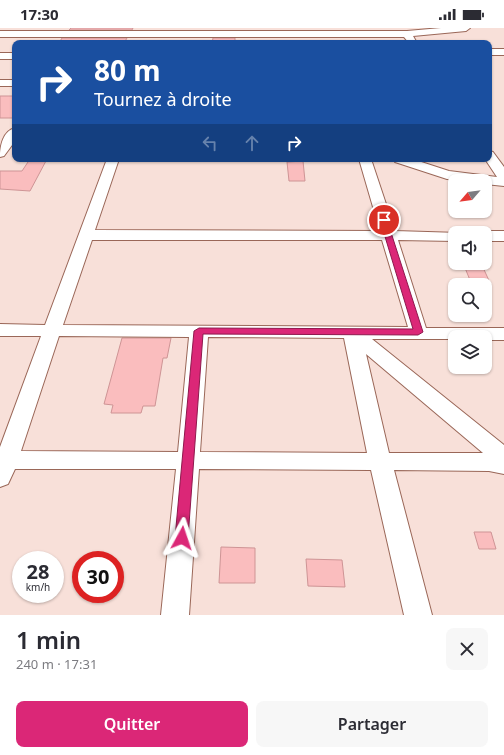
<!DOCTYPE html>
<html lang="fr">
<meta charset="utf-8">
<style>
:root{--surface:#fff;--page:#f7f7f7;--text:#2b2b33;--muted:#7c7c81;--accent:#db2777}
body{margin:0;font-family:"Noto Sans",sans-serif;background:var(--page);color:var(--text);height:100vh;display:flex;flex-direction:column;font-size:15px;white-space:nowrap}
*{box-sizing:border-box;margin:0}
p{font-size:13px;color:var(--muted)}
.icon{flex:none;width:22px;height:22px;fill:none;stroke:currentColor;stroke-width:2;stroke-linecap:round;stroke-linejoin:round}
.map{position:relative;height:587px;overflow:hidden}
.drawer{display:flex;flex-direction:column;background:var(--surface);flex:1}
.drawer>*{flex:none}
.top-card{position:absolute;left:12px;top:12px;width:480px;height:122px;border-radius:8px;box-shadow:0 1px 3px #0004;background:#1a4fa0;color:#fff;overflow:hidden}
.needle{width:26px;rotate:242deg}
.fabs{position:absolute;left:448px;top:146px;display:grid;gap:8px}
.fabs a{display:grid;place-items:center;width:44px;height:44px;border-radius:8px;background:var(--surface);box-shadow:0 1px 3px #0004;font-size:20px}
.speed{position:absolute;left:12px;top:523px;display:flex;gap:8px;font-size:20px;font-weight:700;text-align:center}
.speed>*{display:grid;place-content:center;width:52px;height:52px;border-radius:50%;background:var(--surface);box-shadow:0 1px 3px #0004;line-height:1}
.speed small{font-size:10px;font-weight:400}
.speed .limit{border:6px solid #d22;background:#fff;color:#111}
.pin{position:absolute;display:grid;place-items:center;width:34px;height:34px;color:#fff;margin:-17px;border:2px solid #fff;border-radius:50%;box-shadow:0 1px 4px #0007}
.me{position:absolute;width:44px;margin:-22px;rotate:5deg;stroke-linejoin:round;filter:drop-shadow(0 0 3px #0008)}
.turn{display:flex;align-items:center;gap:14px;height:84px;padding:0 16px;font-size:18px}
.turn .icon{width:52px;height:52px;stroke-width:2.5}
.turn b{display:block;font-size:28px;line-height:34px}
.lanes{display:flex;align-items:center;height:38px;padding:0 16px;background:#0003;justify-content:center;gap:20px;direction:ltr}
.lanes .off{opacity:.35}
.round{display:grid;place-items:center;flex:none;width:42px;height:42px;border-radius:8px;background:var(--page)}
.overview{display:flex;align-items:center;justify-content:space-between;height:68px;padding:0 16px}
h1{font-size:24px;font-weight:600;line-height:30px}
.action{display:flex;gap:8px;margin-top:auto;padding:8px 16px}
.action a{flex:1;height:46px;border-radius:8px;background:var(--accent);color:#fff;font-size:16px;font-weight:600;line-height:46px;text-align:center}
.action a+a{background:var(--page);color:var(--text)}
.status{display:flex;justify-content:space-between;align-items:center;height:28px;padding:0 20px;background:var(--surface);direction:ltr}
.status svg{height:11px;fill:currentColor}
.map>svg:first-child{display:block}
.building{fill:#fabdbe;stroke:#ce9495}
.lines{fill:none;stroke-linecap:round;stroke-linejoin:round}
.street-casing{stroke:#9a6758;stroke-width:2}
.street{fill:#fff;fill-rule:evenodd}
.route{fill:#db2777;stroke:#8e194d}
</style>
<div class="status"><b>17:30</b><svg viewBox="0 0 49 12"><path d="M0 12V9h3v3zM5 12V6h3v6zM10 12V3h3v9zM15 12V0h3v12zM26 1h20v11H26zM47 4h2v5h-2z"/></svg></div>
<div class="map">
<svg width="504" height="587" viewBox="0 0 504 587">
<rect width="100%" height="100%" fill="#f8e0d9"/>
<path class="building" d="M 71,0 L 133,0 L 132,2 L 69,2 Z
M 62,10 L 127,10 L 124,15 L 59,15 Z
M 213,10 L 235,10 L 235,15 L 212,15 Z
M 0,68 L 15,68 L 15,90 L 0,90 Z
M 30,131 L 47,131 L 30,163 L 0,161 L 0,143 L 22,143 Z
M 303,133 L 305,153 L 289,153 L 287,134 Z
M 463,235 L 481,235 L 491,257 L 472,257 Z
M 122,310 L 171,310 L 167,330 L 163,330 L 155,378 L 143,378 L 141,385 L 111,385 L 113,377 L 104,376 Z
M 474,504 L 491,504 L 496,521 L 479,521 Z
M 221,519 L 255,520 L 255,555 L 219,555 Z
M 306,531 L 342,532 L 345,559 L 308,558 Z"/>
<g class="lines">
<defs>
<path id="street" d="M 441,0 L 470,0 L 466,3 L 413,8 L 417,15 L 409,15 L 404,9 L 0,9 L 0,3 L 407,3 Z
M 489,21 L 504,21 L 504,27 L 489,27 Z
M 0,25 L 15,25 L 15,31 L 0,31 Z
M 0,52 L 15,52 L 15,58 L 0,58 Z
M 15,100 L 15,113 L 4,128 L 0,129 C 0,118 3,103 15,100 Z
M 489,123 L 493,124 L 504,139 L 504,158 L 485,156 L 485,153 L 447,151 L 395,134 L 393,131 L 412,131 L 449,143 L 497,149 L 485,131 L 489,131 Z
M 107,131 L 119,131 L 95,202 L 380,203 L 359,131 L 371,131 L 395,203 L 460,205 L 455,205 L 455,213 L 398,212 L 426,300 L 504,300 L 504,312 L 485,312 L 485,309 L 455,309 L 455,311 L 372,311 L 504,417 L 504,446 L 489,443 L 394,442 L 432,587 L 404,587 L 371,442 L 199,441 L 189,587 L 161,587 L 176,441 L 15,441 L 8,456 L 0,459 L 0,419 L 41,308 L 0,308 L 0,296 L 45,297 ZM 92,212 L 382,212 L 408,299 L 63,297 ZM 59,308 L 189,309 L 178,424 L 21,423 ZM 208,309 L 344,310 L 367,425 L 200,424 ZM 366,326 L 483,425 L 389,425 Z
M 485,203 L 504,203 L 504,213 L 485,213 L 485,205 L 479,205 Z"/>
</defs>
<use href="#street" class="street-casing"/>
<use href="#street" class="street"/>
</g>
<path class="route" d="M 381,191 L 387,192 L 423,304 L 418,307 L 203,306 L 188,510 L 186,514 L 182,515 L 177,514 L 175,510 L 194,303 L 199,300 L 413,301 L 380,192 Z"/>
</svg>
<div class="fabs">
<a><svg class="needle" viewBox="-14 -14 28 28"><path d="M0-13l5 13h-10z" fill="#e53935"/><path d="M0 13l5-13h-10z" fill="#7c7c81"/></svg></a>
<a><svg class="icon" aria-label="sound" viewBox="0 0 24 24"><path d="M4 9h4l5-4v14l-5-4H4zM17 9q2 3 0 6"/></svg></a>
<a><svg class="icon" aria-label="search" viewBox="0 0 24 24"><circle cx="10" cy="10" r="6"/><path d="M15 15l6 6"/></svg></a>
<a><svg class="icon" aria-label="layers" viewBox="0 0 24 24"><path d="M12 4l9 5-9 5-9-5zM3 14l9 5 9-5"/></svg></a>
</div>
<div class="speed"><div>28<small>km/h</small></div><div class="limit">30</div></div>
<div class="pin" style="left:384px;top:192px;background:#d93025"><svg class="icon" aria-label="arrive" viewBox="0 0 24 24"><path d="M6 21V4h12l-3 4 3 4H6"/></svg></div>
<svg class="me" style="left:182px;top:510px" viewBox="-20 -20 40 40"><path d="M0-17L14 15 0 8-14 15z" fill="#db2777" stroke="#fff" stroke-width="4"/></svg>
<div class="top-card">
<div class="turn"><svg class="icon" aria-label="right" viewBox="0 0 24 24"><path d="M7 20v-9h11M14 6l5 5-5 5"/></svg><div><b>80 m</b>Tournez à droite</div></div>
<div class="lanes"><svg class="icon off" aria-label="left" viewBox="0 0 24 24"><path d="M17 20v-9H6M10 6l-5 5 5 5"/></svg><svg class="icon off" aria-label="ahead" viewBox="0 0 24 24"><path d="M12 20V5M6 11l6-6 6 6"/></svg><svg class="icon" aria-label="right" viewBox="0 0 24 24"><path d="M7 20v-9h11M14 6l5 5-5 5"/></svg></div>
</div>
</div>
<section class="drawer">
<div class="overview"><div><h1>1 min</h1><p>240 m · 17:31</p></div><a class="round"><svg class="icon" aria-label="close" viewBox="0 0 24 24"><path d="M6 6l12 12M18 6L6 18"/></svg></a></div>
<div class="action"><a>Quitter</a><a>Partager</a></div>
</section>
